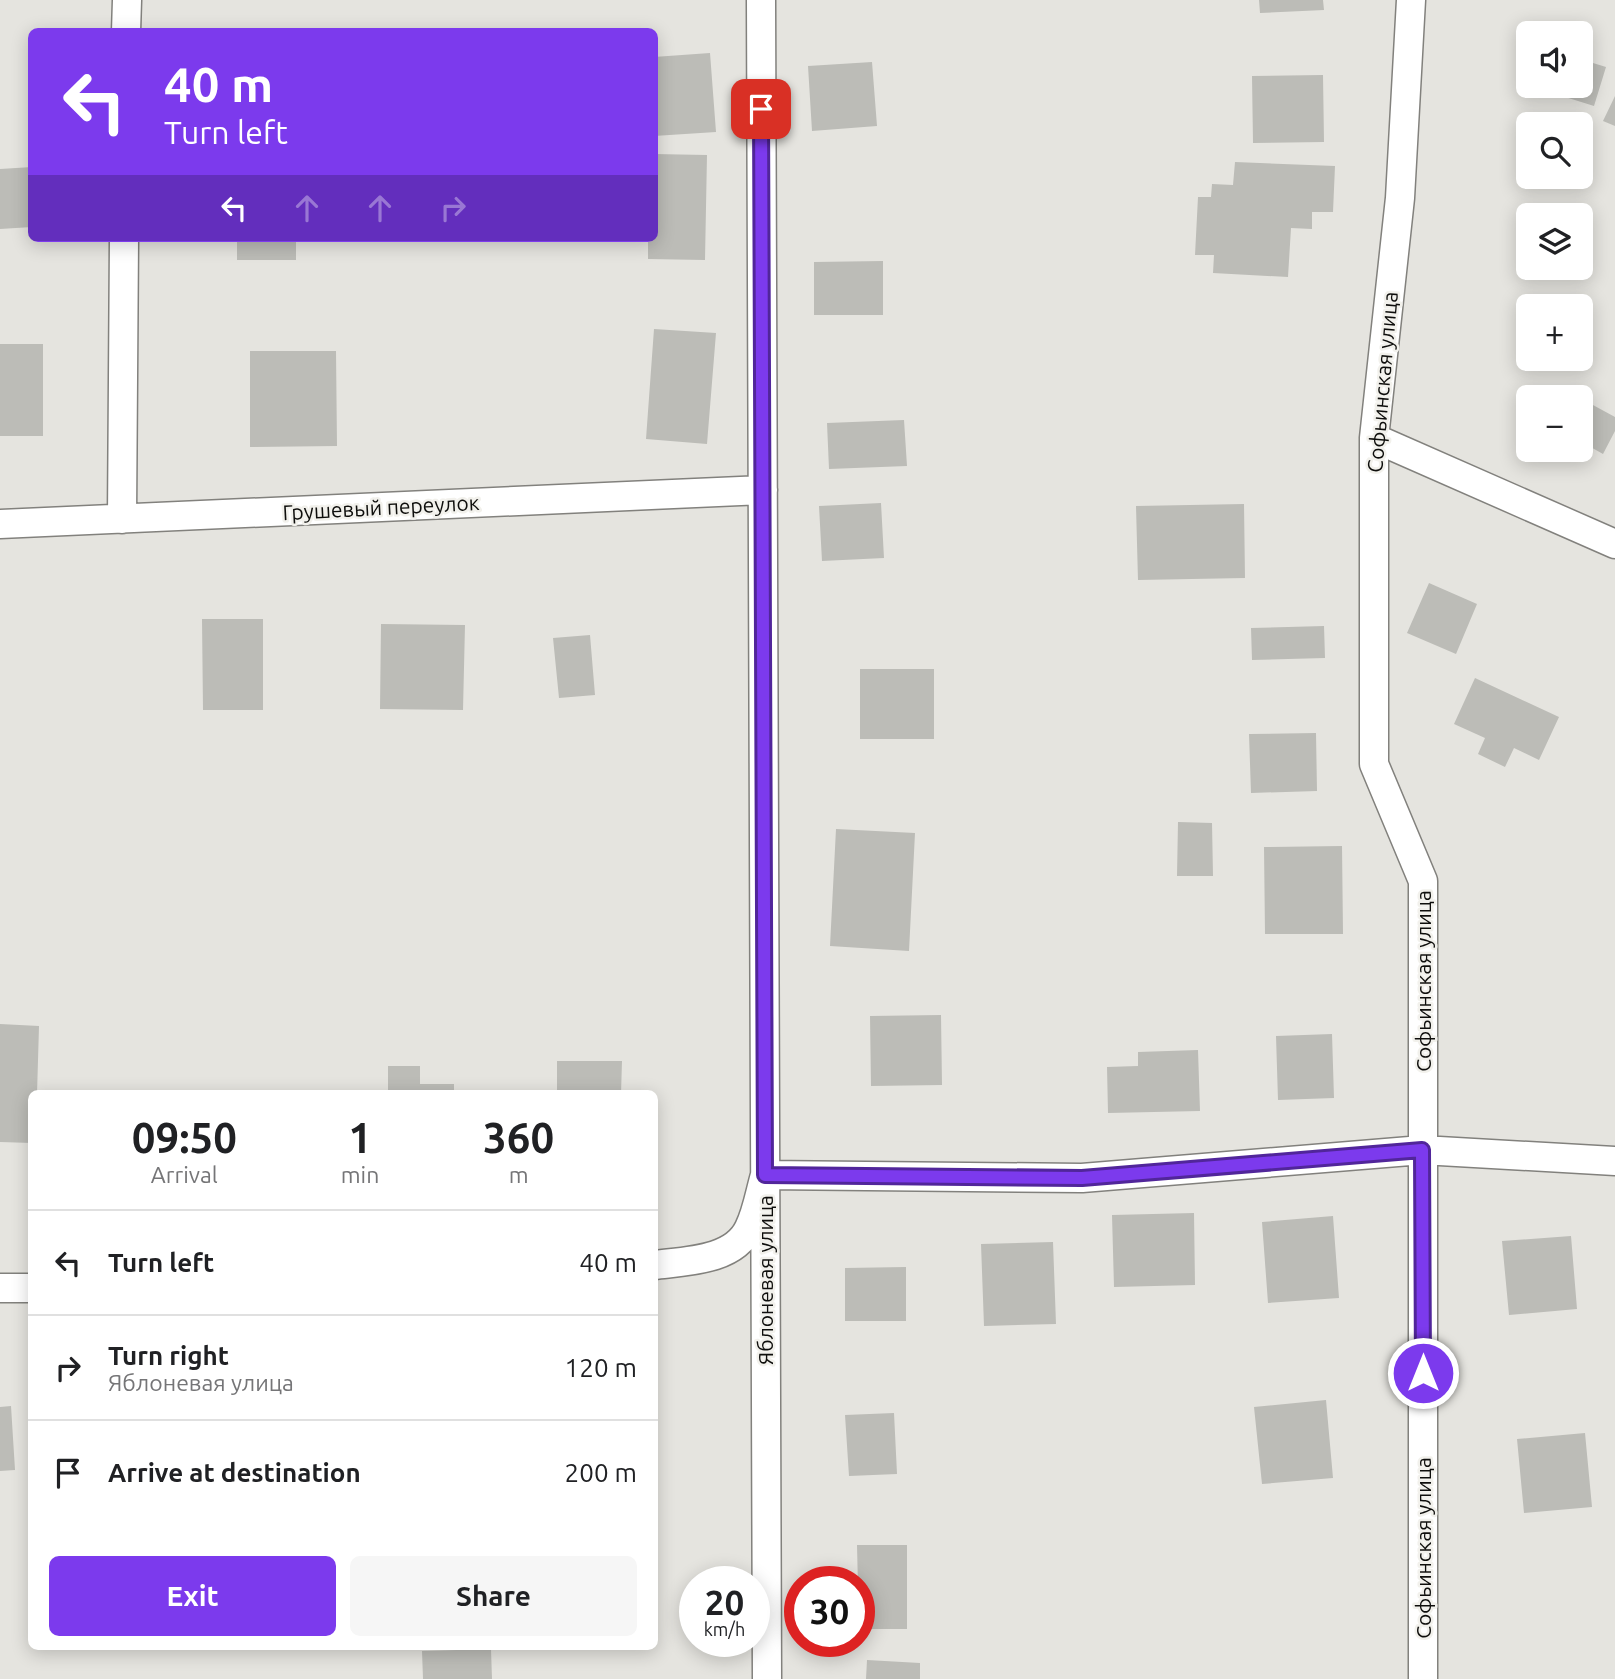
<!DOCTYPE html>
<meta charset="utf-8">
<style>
:root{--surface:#fff;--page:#f6f6f6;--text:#202124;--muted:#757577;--line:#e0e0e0;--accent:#7c3aed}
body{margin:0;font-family:Ubuntu,sans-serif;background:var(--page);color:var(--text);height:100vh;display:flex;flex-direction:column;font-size:26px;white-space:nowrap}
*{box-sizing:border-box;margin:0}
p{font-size:23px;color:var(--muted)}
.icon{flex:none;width:38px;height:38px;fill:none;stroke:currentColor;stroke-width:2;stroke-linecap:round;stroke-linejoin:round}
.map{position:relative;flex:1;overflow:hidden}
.panel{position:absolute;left:28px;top:1090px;width:630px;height:560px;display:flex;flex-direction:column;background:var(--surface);border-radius:10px;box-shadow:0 4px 18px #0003}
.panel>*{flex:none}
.top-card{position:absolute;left:28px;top:28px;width:630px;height:214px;border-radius:10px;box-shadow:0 4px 18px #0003;background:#7c3aed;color:#fff;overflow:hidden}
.tools{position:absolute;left:1516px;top:21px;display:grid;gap:14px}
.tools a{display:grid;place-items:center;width:77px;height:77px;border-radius:10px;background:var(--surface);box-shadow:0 4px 18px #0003;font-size:35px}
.speed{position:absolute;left:679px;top:1566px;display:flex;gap:14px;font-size:35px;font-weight:700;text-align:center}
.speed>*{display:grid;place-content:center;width:91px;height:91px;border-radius:50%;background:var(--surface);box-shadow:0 4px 18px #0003;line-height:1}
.speed small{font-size:18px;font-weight:400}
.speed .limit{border:10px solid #d22;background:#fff;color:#111}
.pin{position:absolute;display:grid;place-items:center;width:60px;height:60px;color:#fff;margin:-30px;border-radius:14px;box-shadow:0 4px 10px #0006}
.me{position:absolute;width:77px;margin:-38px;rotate:0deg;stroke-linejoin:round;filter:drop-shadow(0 0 5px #0008)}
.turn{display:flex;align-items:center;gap:24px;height:147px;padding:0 21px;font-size:32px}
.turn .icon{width:91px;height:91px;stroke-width:2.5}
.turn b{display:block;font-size:49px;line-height:60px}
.lanes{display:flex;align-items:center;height:66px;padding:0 21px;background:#0003;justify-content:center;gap:35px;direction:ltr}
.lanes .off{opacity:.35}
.eta{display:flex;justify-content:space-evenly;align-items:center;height:119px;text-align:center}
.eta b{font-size:42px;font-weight:700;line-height:49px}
.button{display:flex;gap:14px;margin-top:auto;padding:14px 21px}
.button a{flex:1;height:80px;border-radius:10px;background:var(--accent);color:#fff;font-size:28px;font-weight:700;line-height:80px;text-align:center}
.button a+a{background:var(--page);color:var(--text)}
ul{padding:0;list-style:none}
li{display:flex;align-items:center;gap:21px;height:105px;padding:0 21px;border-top:2px solid var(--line)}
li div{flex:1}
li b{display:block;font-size:26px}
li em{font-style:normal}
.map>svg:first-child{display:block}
.building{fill:#bcbcb7}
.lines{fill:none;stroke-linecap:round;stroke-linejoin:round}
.street-casing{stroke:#82817d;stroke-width:31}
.street{stroke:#fff;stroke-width:28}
.route-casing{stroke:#51269a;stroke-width:18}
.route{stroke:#7c3aed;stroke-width:12}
.labels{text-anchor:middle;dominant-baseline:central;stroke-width:5;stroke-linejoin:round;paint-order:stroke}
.street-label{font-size:21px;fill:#0e0e0c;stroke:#f2f1ec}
</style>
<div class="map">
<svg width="1615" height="1679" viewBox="0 0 1615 1679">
<rect width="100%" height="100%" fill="#e5e4df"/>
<path class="building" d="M 1259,0 L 1323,0 L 1324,10 L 1260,13 Z
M 710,53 L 716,132 L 654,136 L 654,57 Z
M 1580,59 L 1606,67 L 1594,106 L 1530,86 L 1580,86 Z
M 872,62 L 877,126 L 812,131 L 808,66 Z
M 1323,75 L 1324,142 L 1253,143 L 1252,76 Z
M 1615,96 L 1615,126 L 1603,121 Z
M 654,154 L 707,155 L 705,260 L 648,259 L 648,238 L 654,238 Z
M 1235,162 L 1335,166 L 1333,212 L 1312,212 L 1312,229 L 1291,228 L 1288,277 L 1213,273 L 1214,255 L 1195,255 L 1198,197 L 1211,197 L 1212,184 L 1233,185 Z
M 32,167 L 32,227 L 0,229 L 0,169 Z
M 237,238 L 296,238 L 296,260 L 237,260 Z
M 883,261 L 883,315 L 814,315 L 814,262 Z
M 654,329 L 716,333 L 707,444 L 646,439 Z
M 0,344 L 43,344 L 43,436 L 0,436 Z
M 250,351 L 336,351 L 337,446 L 250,447 Z
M 1580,398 L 1615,417 L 1615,431 L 1603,454 L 1580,441 Z
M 904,420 L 907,466 L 829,469 L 827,423 Z
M 881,503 L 884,558 L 822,561 L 819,506 Z
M 1244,504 L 1245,578 L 1138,580 L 1136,506 Z
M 1429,583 L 1477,604 L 1456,654 L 1407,633 Z
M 202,619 L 263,619 L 263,710 L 203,710 Z
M 381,624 L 465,625 L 463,710 L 380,709 Z
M 1324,626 L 1325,658 L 1252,660 L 1251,628 Z
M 590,635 L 595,695 L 559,698 L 553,638 Z
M 860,669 L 934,669 L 934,739 L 860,739 Z
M 1475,678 L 1559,717 L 1539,760 L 1514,748 L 1505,767 L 1478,754 L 1485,738 L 1454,724 Z
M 1316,733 L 1317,791 L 1251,793 L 1249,734 Z
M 1178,822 L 1212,823 L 1213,876 L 1177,876 Z
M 836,829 L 915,833 L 909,951 L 830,946 Z
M 1342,846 L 1343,934 L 1265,934 L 1264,847 Z
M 941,1015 L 942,1085 L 871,1086 L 870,1016 Z
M 0,1024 L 39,1026 L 37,1094 L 32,1094 L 32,1143 L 0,1142 Z
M 1332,1034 L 1334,1098 L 1278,1100 L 1276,1036 Z
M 1198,1050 L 1200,1111 L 1108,1113 L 1107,1067 L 1138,1066 L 1138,1052 Z
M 557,1061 L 622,1061 L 621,1094 L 557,1094 Z
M 388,1066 L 420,1066 L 420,1084 L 454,1084 L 454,1094 L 388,1094 Z
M 1194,1213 L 1195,1285 L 1114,1287 L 1112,1215 Z
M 1333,1216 L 1339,1298 L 1268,1303 L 1262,1222 Z
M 1571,1236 L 1577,1309 L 1509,1315 L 1502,1241 Z
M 1053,1242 L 1056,1324 L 984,1326 L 981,1244 Z
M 906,1267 L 906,1321 L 845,1321 L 845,1268 Z
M 1326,1400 L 1333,1478 L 1262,1484 L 1254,1407 Z
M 11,1406 L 15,1470 L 0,1471 L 0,1407 Z
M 894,1413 L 897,1474 L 849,1476 L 845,1415 Z
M 1585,1433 L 1592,1507 L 1524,1513 L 1517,1439 Z
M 857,1545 L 907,1545 L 907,1629 L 859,1629 Z
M 491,1649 L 492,1679 L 423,1679 L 422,1651 Z
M 867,1660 L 920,1663 L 920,1679 L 866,1679 Z"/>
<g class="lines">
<defs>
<path id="street" d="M 761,0 L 767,1679
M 1411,0 L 1400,198 L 1374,438 L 1374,764 L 1423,881 L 1423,1679
M 126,32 L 127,0
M 1374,438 L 1615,544
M 122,519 L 124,238
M 0,524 L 763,490
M 654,1265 C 685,1261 734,1261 749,1228 C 757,1212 760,1192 765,1175 L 1082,1178 L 1422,1150 L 1615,1161
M 0,1288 L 32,1288"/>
</defs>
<use href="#street" class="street-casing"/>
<use href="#street" class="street"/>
</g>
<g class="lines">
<defs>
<path id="route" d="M 761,109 L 765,1175 L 1082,1178 L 1422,1150 L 1423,1373"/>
</defs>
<use href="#route" class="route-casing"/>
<use href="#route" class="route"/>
</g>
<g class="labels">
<g class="street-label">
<text transform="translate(1382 382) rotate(-85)">Софьинская улица</text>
<text transform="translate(381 507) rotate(-3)">Грушевый переулок</text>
<text transform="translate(1423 981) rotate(-90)">Софьинская улица</text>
<text transform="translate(765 1280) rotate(-90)">Яблоневая улица</text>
<text transform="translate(1423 1548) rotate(-90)">Софьинская улица</text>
</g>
</g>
</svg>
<div class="tools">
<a><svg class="icon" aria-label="sound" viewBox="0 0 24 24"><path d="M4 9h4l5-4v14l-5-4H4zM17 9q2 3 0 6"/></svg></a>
<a><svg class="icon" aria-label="search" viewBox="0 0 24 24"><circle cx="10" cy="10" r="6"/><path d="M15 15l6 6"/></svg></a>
<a><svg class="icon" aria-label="layers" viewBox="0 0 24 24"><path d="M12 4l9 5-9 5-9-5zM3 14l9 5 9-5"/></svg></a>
<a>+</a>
<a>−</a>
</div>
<div class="speed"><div>20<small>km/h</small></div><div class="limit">30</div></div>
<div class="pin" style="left:761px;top:109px;background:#d93025"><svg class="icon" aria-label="arrive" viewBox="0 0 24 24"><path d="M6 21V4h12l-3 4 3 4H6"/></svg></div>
<svg class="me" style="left:1423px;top:1373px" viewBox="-20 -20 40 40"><circle r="17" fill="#7c3aed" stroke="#fff" stroke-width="3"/><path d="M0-11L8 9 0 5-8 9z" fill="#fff"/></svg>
<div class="top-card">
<div class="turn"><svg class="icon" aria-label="left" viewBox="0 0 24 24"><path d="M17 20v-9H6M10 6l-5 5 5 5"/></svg><div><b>40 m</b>Turn left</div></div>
<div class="lanes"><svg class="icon" aria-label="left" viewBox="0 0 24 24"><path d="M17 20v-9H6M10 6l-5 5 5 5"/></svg><svg class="icon off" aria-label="ahead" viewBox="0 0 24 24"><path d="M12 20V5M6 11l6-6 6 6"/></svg><svg class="icon off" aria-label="ahead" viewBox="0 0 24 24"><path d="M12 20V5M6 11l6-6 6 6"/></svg><svg class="icon off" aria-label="right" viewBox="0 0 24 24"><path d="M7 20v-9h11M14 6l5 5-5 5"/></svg></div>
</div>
<section class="panel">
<div class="eta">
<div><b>09:50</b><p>Arrival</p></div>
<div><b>1</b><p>min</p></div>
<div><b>360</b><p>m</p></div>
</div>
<ul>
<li><svg class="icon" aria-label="left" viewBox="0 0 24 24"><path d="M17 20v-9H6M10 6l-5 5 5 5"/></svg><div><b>Turn left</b></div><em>40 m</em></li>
<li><svg class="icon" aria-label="right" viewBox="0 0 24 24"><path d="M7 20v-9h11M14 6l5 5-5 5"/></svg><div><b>Turn right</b><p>Яблоневая улица</p></div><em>120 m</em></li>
<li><svg class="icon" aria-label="arrive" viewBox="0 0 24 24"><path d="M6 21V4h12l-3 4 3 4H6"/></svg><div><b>Arrive at destination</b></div><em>200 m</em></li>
</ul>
<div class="button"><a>Exit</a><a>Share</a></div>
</section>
</div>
